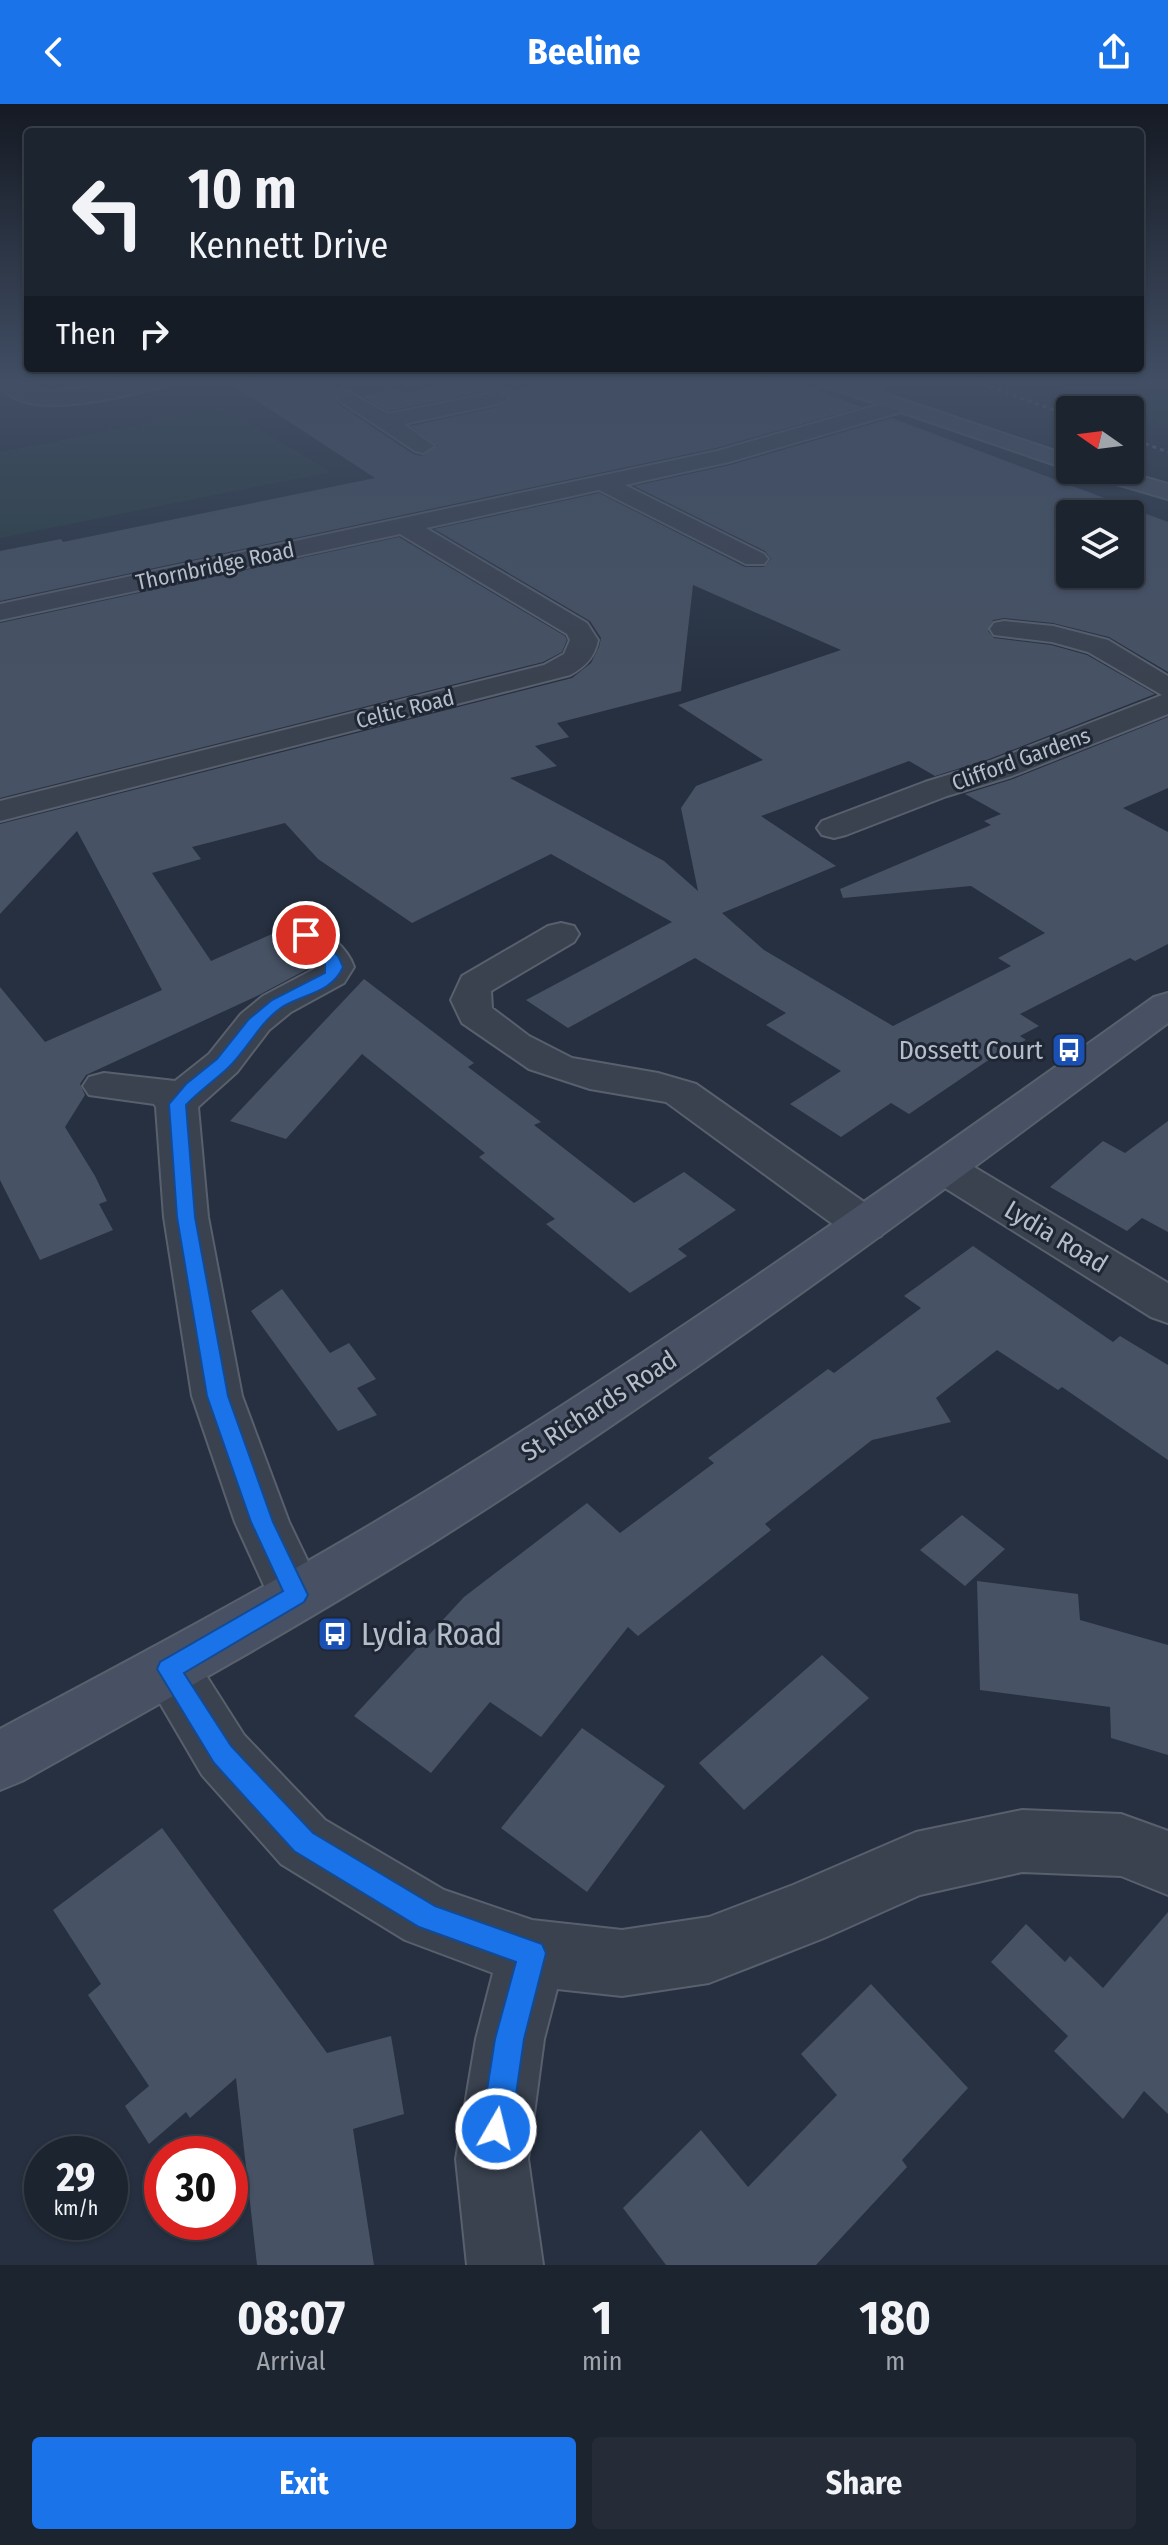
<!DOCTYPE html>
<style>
:root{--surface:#1c2430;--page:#252c38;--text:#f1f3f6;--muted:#a0a4ab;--line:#3a414c;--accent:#1a73e8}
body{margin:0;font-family:"Fira Sans Condensed",sans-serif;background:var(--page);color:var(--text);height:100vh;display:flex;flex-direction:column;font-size:30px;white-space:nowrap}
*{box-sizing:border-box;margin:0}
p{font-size:26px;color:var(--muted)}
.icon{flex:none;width:44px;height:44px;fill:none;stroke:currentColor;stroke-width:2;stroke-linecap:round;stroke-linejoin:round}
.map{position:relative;height:2161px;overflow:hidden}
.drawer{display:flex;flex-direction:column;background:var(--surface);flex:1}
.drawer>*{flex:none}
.top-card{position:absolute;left:24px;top:24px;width:1120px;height:244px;border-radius:8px;box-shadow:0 2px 6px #0004,0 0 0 2px var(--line);background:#1c2430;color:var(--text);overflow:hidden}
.needle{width:52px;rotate:284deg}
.fabs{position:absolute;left:1056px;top:292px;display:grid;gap:16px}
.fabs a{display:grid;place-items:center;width:88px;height:88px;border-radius:8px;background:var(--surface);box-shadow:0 2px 6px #0004,0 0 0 2px var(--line);font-size:40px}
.speed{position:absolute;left:24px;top:2032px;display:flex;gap:16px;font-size:40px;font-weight:700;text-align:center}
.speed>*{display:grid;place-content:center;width:104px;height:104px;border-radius:50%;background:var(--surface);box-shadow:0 2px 6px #0004,0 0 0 2px var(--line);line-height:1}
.speed small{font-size:20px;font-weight:400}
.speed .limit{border:12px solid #d22;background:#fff;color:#111}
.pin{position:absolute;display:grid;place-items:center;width:68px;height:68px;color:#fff;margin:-34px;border:4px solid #fff;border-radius:50%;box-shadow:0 2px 8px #0007}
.me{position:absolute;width:88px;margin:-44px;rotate:8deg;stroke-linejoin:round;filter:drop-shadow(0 0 6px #0008)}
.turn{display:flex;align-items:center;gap:28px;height:168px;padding:0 32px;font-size:36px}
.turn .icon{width:104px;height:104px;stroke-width:2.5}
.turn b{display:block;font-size:56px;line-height:68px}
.then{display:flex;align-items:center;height:76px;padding:0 32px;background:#0003;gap:16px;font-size:30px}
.eta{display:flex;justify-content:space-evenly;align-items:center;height:136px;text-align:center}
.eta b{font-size:48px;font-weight:700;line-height:56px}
.button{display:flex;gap:16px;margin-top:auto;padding:16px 32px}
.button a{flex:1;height:92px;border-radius:8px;background:var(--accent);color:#fff;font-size:32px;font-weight:700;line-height:92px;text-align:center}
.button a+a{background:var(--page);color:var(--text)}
header{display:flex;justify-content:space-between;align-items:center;height:104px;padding:0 32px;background:var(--accent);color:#fff;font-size:36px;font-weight:700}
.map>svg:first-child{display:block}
.green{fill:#283d41}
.building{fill:#475264;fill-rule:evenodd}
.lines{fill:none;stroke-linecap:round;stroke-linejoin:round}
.street-casing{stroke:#58606d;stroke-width:4}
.secondary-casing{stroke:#58606d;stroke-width:4}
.street{fill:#3a4250;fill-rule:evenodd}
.secondary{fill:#485163;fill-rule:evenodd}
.rail{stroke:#5c6677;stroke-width:3;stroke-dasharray:4 4;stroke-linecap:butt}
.route{fill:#1a73e8;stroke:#114b97;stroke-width:2}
.labels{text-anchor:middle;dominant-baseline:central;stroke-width:6;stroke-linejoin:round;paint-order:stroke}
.far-street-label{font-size:22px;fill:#b6bdca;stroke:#1f2735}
.poi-label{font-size:26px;fill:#b6bdca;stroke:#1f2735;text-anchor:end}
.street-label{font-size:26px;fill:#b6bdca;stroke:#1f2735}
.near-poi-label{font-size:32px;fill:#b6bdca;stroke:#1f2735;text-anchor:start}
</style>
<header><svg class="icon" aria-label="back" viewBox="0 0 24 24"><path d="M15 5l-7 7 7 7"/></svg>Beeline<svg class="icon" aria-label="share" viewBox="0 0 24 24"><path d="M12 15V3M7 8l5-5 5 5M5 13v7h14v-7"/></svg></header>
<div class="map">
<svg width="1168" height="2161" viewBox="0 0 1168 2161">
<rect width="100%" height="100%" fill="#263040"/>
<path class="green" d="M 1035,277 L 1168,277 L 1168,323 L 1130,309 L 1130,306 L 1120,306 Z
M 223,304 L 331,368 L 0,434 L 0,348 Z"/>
<path class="building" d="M 227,277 L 320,277 L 334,285 L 347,283 L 357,289 L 345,284 L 334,292 L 338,300 L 413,350 L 422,352 L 437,342 L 411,322 L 499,303 L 511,293 L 497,285 L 388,307 L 362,292 L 399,285 L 406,289 L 467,277 L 493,277 L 512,287 L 560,277 L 790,277 L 862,303 L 716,344 L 0,497 L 0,447 L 61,435 L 63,438 L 375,374 Z
M 892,314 L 1168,418 L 1168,568 L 1109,533 L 1053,519 L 1004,514 L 993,516 L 988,527 L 994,534 L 1051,541 L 1087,551 L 1155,590 L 989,655 L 935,672 L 909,657 L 761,712 L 836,762 L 722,809 L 764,846 L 893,922 L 1011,862 L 998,854 L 1045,829 L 971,782 L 843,794 L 840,785 L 991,721 L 984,717 L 1001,710 L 965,690 L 1013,675 L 1168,613 L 1168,684 L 1123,704 L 1168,728 L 1168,840 L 1135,857 L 1130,854 L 1020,910 L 1039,922 L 1020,932 L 1026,936 L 993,953 L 909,1010 L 891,999 L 841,1033 L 790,1000 L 841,967 L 766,921 L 786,909 L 695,854 L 568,924 L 526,896 L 672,818 L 551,750 L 412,819 L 318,755 L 285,719 L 192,743 L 201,755 L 152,769 L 211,857 L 292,821 L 286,833 L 313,862 L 259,891 L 86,971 L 80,980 L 85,991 L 65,1023 L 95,1072 L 107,1097 L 99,1100 L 113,1126 L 40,1156 L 0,1076 L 0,883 L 45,938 L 162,886 L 77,727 L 0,810 L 0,720 L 572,574 L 591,559 L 599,543 L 601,534 L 590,517 L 434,425 L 599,389 L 745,463 L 764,463 L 771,455 L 765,447 L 634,382 L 730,361 ZM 1070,410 L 1130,410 L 1130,470 L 1070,470 ZM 693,481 L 841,546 L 678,601 L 763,656 L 696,682 L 681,704 L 698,787 L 664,757 L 510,674 L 557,662 L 535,642 L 569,633 L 557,619 L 681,587 Z
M 399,433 L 565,532 L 567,536 L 562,548 L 543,558 L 0,694 L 0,519 Z
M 364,875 L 474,959 L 468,963 L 541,1018 L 534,1021 L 634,1099 L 684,1068 L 736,1106 L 678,1145 L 687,1152 L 630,1189 L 546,1120 L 555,1115 L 479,1053 L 485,1049 L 362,950 L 286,1035 L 230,1017 Z
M 1168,1017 L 1168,1128 L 1142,1114 L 1127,1127 L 1050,1083 L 1103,1037 L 1125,1049 Z
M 973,1142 L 1113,1238 L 1120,1232 L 1168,1261 L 1168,1356 L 1062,1283 L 1058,1286 L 997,1246 L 936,1294 L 951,1318 L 872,1336 L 765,1420 L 771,1426 L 638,1532 L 628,1523 L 541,1633 L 490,1598 L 431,1669 L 354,1612 L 464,1493 L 536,1438 L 587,1399 L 620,1429 L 714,1359 L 708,1354 L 828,1265 L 834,1269 L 921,1204 L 904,1192 Z
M 282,1185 L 330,1249 L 349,1239 L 376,1275 L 357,1284 L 377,1311 L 338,1327 L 251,1207 Z
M 962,1411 L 1005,1445 L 965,1482 L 920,1446 Z
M 977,1477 L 1078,1490 L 1080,1516 L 1168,1541 L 1168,1651 L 1111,1634 L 1110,1603 L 980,1586 Z
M 822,1551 L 869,1594 L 744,1706 L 699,1659 Z
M 582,1624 L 665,1682 L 587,1788 L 501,1724 Z
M 162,1724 L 327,1949 L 391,1932 L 404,2010 L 353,2025 L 374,2161 L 257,2161 L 236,1974 L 190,2014 L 186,2008 L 149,2040 L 125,2002 L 149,1982 L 88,1891 L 101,1880 L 53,1806 Z
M 1168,1808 L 1168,2010 L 1144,1987 L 1123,2015 L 1054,1947 L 1068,1932 L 991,1858 L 1026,1820 L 1065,1858 L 1070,1852 L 1103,1884 Z
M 871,1880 L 968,1984 L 902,2056 L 907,2063 L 816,2161 L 666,2161 L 623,2104 L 701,2026 L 748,2083 L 837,1991 L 801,1950 Z"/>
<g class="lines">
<defs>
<path id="street" d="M 0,277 L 19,277 L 29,285 L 52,288 L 133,277 L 171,277 L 168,281 C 135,290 13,323 0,277 Z
M 347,287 L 388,310 L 498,288 L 508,294 L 498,300 L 404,320 L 434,342 L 423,349 L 415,347 L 340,297 L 337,293 Z
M 896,296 L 907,302 L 904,307 L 729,358 L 625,381 L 764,450 L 768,455 L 764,460 L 746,460 L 599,386 L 426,424 L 587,519 L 598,536 C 595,553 585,563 570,571 L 0,717 L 0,697 L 544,561 L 564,550 L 570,536 L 567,530 L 400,430 L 0,516 L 0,500 L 717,347 Z
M 1004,517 L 1053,522 L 1108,536 L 1168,572 L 1168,610 L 1012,672 L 947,692 L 846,731 L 834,734 L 822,731 L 817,724 L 822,717 L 925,678 L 990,658 L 1162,591 L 1088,548 L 1052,538 L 994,531 L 990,525 L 994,519 Z
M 561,819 L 574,822 L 579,830 L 574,838 L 491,887 L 492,904 L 529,932 L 572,954 L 658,969 L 696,980 L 881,1110 L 888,1121 L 881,1132 L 865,1137 L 849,1132 L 666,998 L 590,985 L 529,965 L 462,919 L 451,896 L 462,872 L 548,822 Z
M 306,820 C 325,825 348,844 354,863 L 344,879 L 291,908 L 269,926 L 237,968 L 198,1003 L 208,1113 L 242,1292 L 289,1418 L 324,1491 L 316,1508 L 296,1515 L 276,1508 L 235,1418 L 192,1292 L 164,1113 L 156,1003 L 154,1000 L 89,991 L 83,982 L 89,973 L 104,969 L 175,977 L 209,950 L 241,910 L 263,892 L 316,864 L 315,860 L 288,831 L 293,823 Z
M 944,1049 L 959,1054 L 1168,1179 L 1168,1219 L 1151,1213 L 929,1074 L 922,1064 L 929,1054 Z
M 169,1539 L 190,1546 L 244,1631 L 325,1716 L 444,1786 L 532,1816 L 622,1826 L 709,1813 L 793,1781 L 916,1728 L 1022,1706 L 1121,1710 L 1168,1727 L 1168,1791 L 1121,1772 L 1022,1768 L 920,1791 L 824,1834 L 709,1879 L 622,1892 L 557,1885 L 544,1935 L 528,2055 L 543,2161 L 467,2161 L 456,2055 L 476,1935 L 493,1869 L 405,1836 L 281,1760 L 202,1671 L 140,1565 L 148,1546 Z"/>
<path id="secondary" d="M 819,277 L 847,277 L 1070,352 L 1070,366 L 822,281 Z
M 1082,366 L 1119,366 L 1168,380 L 1168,395 L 1086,371 Z
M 1168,889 L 1168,919 C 928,1098 687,1278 434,1438 C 299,1522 160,1600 22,1677 L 0,1686 L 0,1625 C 134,1554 267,1483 397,1405 C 658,1247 906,1069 1154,893 Z"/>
</defs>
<use href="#street" class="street-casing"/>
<use href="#secondary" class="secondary-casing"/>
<use href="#street" class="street"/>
<use href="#secondary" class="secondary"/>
<path class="rail" d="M 975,277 L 1070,312
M 1130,334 L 1168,348"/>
</g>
<linearGradient id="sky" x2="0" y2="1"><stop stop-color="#151a23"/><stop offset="0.48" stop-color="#414e64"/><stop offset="1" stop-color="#414e64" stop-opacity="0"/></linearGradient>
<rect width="1168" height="579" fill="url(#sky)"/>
<path class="route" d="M 306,827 L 338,852 L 343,863 C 332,889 303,890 282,903 C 259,919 248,945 228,964 C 214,977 199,987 186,1001 L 195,1113 L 228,1292 L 273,1418 L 308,1491 L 304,1498 L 184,1569 L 231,1642 L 313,1729 L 435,1802 L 542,1840 L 546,1849 L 524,1935 L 511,2025 L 507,2035 L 496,2040 L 486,2035 L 481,2025 L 495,1935 L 516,1858 L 419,1823 L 294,1747 L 214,1659 L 157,1565 L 160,1558 L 283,1487 L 251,1418 L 207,1292 L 177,1113 L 169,1000 L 186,980 L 217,955 L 249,915 L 272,896 L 325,869 L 325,857 L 298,831 Z"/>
<defs>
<symbol id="bus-square" viewBox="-11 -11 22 22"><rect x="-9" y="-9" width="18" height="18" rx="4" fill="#1a4fb4" stroke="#1f2735"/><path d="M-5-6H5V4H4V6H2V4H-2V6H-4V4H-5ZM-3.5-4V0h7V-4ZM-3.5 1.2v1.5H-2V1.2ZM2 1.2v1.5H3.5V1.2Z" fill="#fff"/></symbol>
</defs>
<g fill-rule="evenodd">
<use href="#bus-square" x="1049" y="926" width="40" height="40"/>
<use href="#bus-square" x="315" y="1510" width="40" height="40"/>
</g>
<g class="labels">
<g class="far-street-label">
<text transform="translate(215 462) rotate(-12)">Thornbridge Road</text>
<text transform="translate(405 605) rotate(-14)">Celtic Road</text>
<text transform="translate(1021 655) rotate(-20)">Clifford Gardens</text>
</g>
<g class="poi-label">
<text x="1043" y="946">Dossett Court</text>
</g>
<g class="street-label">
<text transform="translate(1056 1133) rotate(31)">Lydia Road</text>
<text transform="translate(599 1302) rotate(-33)">St Richards Road</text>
</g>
<g class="near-poi-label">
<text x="361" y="1530">Lydia Road</text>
</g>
</g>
</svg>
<div class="fabs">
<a><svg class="needle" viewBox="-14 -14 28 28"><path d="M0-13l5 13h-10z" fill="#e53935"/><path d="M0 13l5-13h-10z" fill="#a0a4ab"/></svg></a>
<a><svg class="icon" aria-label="layers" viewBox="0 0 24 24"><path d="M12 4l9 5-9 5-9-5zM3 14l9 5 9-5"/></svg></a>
</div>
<div class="speed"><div>29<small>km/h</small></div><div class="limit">30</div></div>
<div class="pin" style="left:306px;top:831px;background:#d93025"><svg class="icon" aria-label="arrive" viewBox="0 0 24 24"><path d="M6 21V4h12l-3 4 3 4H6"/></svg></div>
<svg class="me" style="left:496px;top:2025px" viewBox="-20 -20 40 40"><circle r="17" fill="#1a73e8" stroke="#fff" stroke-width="3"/><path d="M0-11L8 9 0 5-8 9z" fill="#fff"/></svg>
<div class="top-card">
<div class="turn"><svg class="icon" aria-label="left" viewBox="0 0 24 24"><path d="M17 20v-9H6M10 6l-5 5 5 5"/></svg><div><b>10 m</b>Kennett Drive</div></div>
<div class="then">Then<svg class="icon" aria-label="right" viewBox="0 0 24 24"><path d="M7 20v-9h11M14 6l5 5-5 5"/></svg></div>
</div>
</div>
<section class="drawer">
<div class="eta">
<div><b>08:07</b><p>Arrival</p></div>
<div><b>1</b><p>min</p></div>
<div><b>180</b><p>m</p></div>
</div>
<div class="button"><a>Exit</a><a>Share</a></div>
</section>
